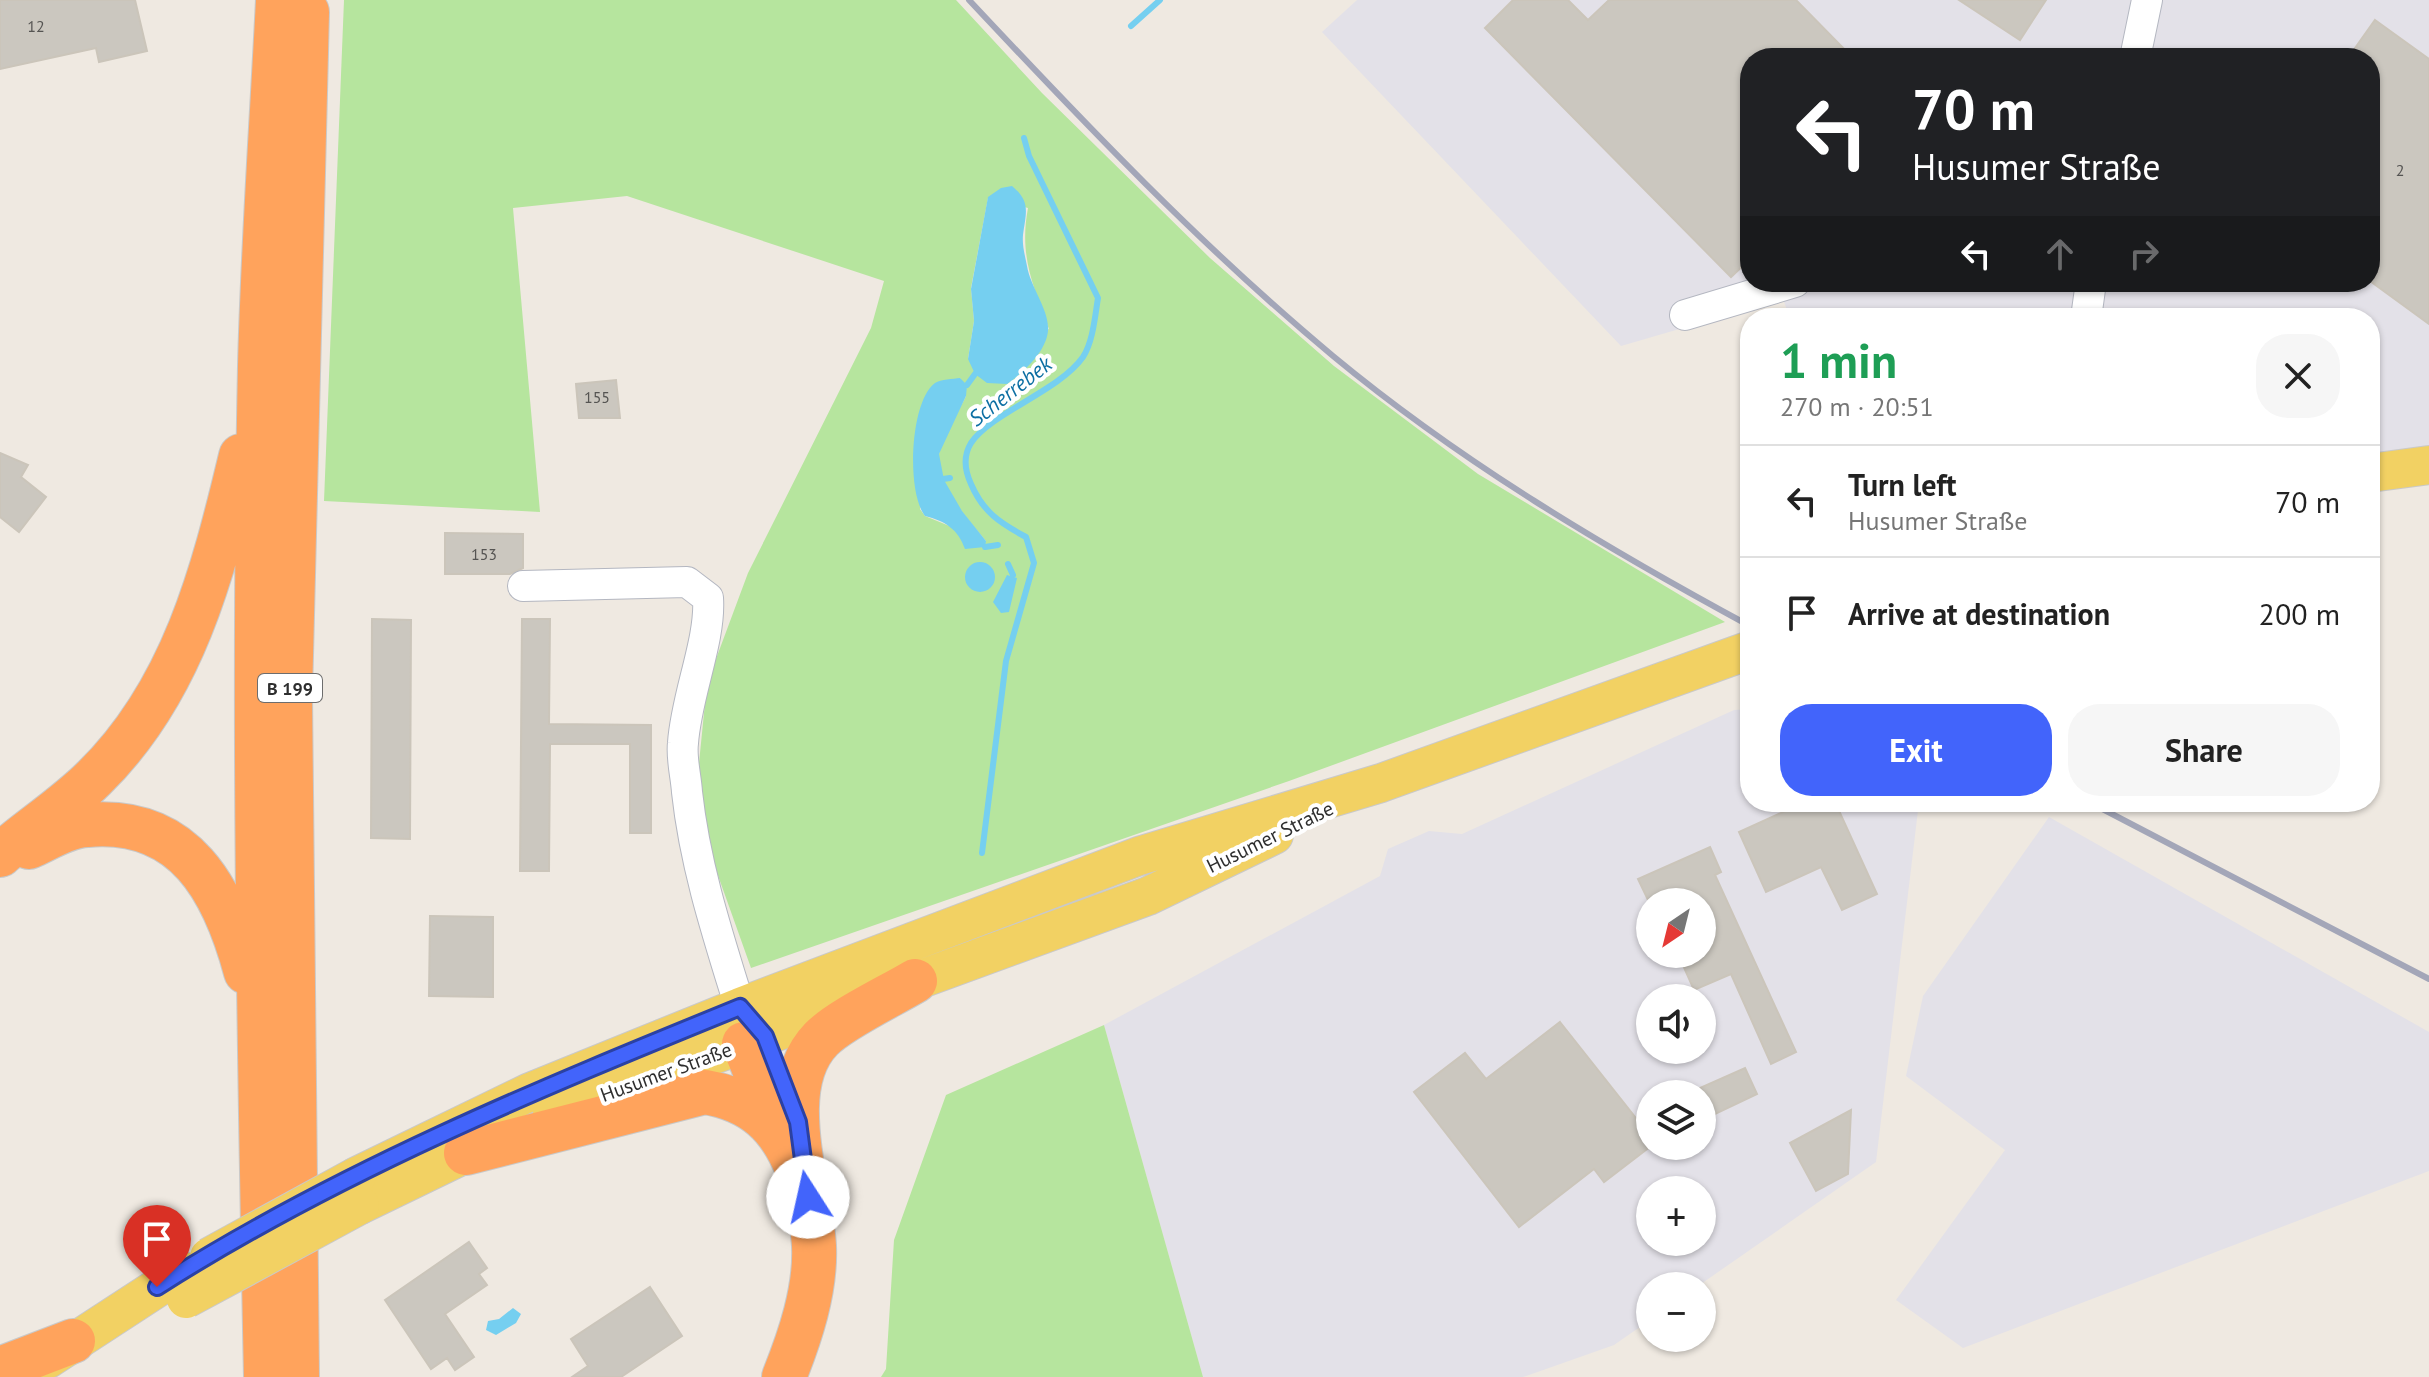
<!DOCTYPE html>
<meta charset="utf-8">
<style>
:root{--surface:#fff;--page:#f6f6f6;--text:#222;--muted:#767676;--line:#e0e0e0;--accent:#4264fb}
body{margin:0;font-family:"PT Sans",sans-serif;background:var(--page);color:var(--text);height:100vh;display:flex;flex-direction:column;font-size:30px;white-space:nowrap}
*{box-sizing:border-box;margin:0}
p{font-size:26px;color:var(--muted)}
.icon{flex:none;width:44px;height:44px;fill:none;stroke:currentColor;stroke-width:2;stroke-linecap:round;stroke-linejoin:round}
.map{position:relative;flex:1;overflow:hidden}
.side{position:absolute;left:1740px;top:308px;width:640px;height:504px;display:flex;flex-direction:column;background:var(--surface);border-radius:32px;box-shadow:0 2px 6px #0004}
.side>*{flex:none}
.top-card{position:absolute;left:1740px;top:48px;width:640px;height:244px;border-radius:32px;box-shadow:0 2px 6px #0004;background:#202124;color:#fff;overflow:hidden}
.needle{width:52px;rotate:215deg}
.controls{position:absolute;left:1636px;top:888px;display:grid;gap:16px}
.controls a{display:grid;place-items:center;width:80px;height:80px;border-radius:50%;background:var(--surface);box-shadow:0 2px 6px #0004;font-size:40px}
.pin{position:absolute;display:grid;place-items:center;width:68px;height:68px;color:#fff;margin:-82px -34px;border-radius:50% 50% 50% 0;rotate:-45deg;box-shadow:0 0 8px #0007}
.pin .icon{rotate:45deg}
.me{position:absolute;width:88px;margin:-44px;rotate:350deg;stroke-linejoin:round;filter:drop-shadow(0 0 6px #0008)}
.turn{display:flex;align-items:center;gap:28px;height:168px;padding:0 40px;font-size:36px}
.turn .icon{width:104px;height:104px;stroke-width:2.5}
.turn b{display:block;font-size:56px;line-height:68px}
.lanes{display:flex;align-items:center;height:76px;padding:0 40px;background:#0003;justify-content:center;gap:40px;direction:ltr}
.lanes .off{opacity:.35}
.round{display:grid;place-items:center;flex:none;width:84px;height:84px;border-radius:32px;background:var(--page)}
.headline{display:flex;align-items:center;justify-content:space-between;height:136px;padding:0 40px}
h1{font-size:48px;font-weight:700;line-height:60px;color:#1e9e55}
.action{display:flex;gap:16px;margin-top:auto;padding:16px 40px}
.action a{flex:1;height:92px;border-radius:32px;background:var(--accent);color:#fff;font-size:32px;font-weight:700;line-height:92px;text-align:center}
.action a+a{background:var(--page);color:var(--text)}
ul{padding:0;list-style:none}
li{display:flex;align-items:center;gap:24px;height:112px;padding:0 40px;border-top:2px solid var(--line)}
li div{flex:1}
li b{display:block;font-size:30px}
li em{font-style:normal}
.map>svg:first-child{display:block}
.industrial{fill:#e3e1e8;fill-rule:evenodd}
.green{fill:#b6e59e;fill-rule:evenodd}
.water{fill:#75cff0}
.lines{fill:none;stroke-linecap:round;stroke-linejoin:round}
.stream{stroke:#75cff0;stroke-width:6}
.building{fill:#cbc7bf;stroke:#cbc5ba;stroke-width:2}
.minor-casing{stroke:#b4b7c1;stroke-width:32}
.major-casing{stroke:#c9c9c9;stroke-width:40}
.highway-casing{stroke:#c9c9c9;stroke-width:46}
.minor{stroke:#fff;stroke-width:30}
.major{stroke:#f2d163;stroke-width:38}
.highway{stroke:#ffa35c;stroke-width:44}
.rail{stroke:#a3a6b8;stroke-width:6}
.major-bridge-casing{stroke:#c9c9c9;stroke-width:40;stroke-linecap:butt}
.major-bridge{stroke:#f2d163;stroke-width:38}
.route-casing{stroke:#2b41a3;stroke-width:20}
.route{stroke:#4264fb;stroke-width:14}
.labels{text-anchor:middle;dominant-baseline:central;stroke-width:8;stroke-linejoin:round;paint-order:stroke}
.number-label{font-size:16px;fill:#555452}
.shield{fill:#fff;stroke:#6d6d6d;stroke-width:2}
.shield-label{font-size:18px;font-weight:bold;fill:#2e2e2e}
.street-label{font-size:20px;fill:#2e2e2e;stroke:#fff}
.water-label{font-size:22px;font-style:italic;fill:#0d6fa3;stroke:#fff}
</style>
<div class="map">
<svg width="2429" height="1377" viewBox="0 0 2429 1377">
<rect width="100%" height="100%" fill="#efe9e1"/>
<path class="industrial" d="M 1357,0 L 2429,0 L 2429,449 L 2370,456 L 2370,318 L 1790,318 L 1783,299 L 1621,346 L 1322,32 ZM 1750,58 L 2370,58 L 2370,282 L 1750,282 Z
M 1750,709 L 1750,802 L 1919,802 L 1876,1162 L 1698,1286 L 1650,1286 L 1650,1320 L 1614,1345 L 1523,1377 L 1203,1377 L 1104,1025 L 1380,876 L 1388,849 L 1429,831 L 1462,834 L 1734,710 ZM 1650,902 L 1702,902 L 1702,954 L 1650,954 ZM 1650,998 L 1702,998 L 1702,1050 L 1650,1050 ZM 1650,1094 L 1702,1094 L 1702,1146 L 1650,1146 ZM 1650,1190 L 1702,1190 L 1702,1242 L 1650,1242 Z
M 2049,817 L 2429,1032 L 2429,1171 L 1963,1348 L 1896,1300 L 2005,1150 L 1906,1076 L 1923,996 Z"/>
<path class="green" d="M 344,0 L 956,0 L 1042,93 L 1210,258 L 1334,366 L 1478,474 L 1725,622 L 1289,781 L 751,968 L 705,839 L 699,763 L 707,683 L 748,573 L 871,328 L 884,281 L 627,196 L 513,208 L 540,512 L 324,501 ZM 988,198 L 1028,208 C 1019,256 1033,285 1049,329 L 968,359 L 974,321 L 971,288 ZM 960,378 L 966,396 C 958,413 942,436 939,454 C 935,485 968,519 986,541 L 925,516 L 920,509 Z
M 1104,1025 L 1203,1377 L 881,1377 L 886,1369 L 894,1240 L 946,1095 Z"/>
<path class="water" d="M 1012,186 C 1031,202 1026,212 1023,235 C 1022,245 1025,256 1027,266 C 1030,286 1050,311 1048,331 C 1046,352 1023,373 1007,384 L 987,383 L 975,374 L 968,359 L 974,321 L 971,289 L 988,197 L 1001,188 Z
M 960,378 L 967,385 L 966,396 L 939,454 L 944,480 L 962,511 L 986,541 L 985,547 L 965,549 C 958,529 945,521 925,516 C 906,492 910,401 935,383 C 941,379 953,379 960,378 Z
M965 577a15 15 0 1 1 30 0a15 15 0 1 1-30 0Z
M 1007,575 L 1017,578 L 1009,612 L 1001,613 L 993,602 Z
M 513,1308 L 521,1314 L 516,1323 L 496,1335 L 486,1330 L 488,1321 L 499,1319 Z"/>
<g class="lines">
<path class="stream" d="M 1131,26 L 1160,0
M 967,385 L 975,374
M 943,479 L 950,478
M 985,547 L 998,545
M 1008,564 L 1013,575
M 982,853 L 1006,661 L 1034,563 L 1026,537 C 1000,523 983,512 971,484 C 965,471 963,456 971,443 C 991,413 1059,391 1083,357 C 1093,342 1095,316 1098,298 L 1029,156 L 1024,138"/>
</g>
<path class="building" d="M 0,0 L 135,0 L 147,51 L 99,62 L 96,48 L 0,69 Z
M 1513,0 L 1568,0 L 1588,20 L 1609,0 L 1796,0 L 1853,58 L 1750,58 L 1750,259 L 1731,277 L 1485,28 Z
M 1959,0 L 2046,0 L 2020,40 Z
M 2375,20 L 2429,59 L 2429,324 L 2370,281 L 2370,58 L 2348,58 Z
M 616,380 L 620,418 L 579,418 L 576,384 Z
M 0,453 L 28,465 L 21,477 L 46,497 L 19,532 L 0,517 Z
M 445,533 L 523,534 L 523,568 L 510,574 L 445,574 Z
M 372,619 L 411,620 L 410,839 L 371,838 Z
M 522,619 L 550,619 L 549,724 L 651,725 L 651,833 L 630,833 L 630,744 L 550,744 L 549,871 L 520,871 Z
M 1805,802 L 1835,802 L 1877,894 L 1842,910 L 1821,867 L 1766,892 L 1739,832 Z
M 1710,847 L 1721,872 L 1715,875 L 1796,1052 L 1771,1064 L 1731,974 L 1694,990 L 1678,954 L 1702,954 L 1702,902 L 1649,902 L 1638,879 Z
M 430,916 L 493,917 L 493,997 L 429,996 Z
M 1560,1022 L 1650,1136 L 1651,1146 L 1604,1182 L 1594,1169 L 1519,1227 L 1414,1092 L 1465,1053 L 1486,1079 Z
M 1745,1068 L 1757,1094 L 1713,1115 L 1700,1088 Z
M 1851,1110 L 1848,1174 L 1816,1191 L 1790,1143 Z
M 469,1242 L 487,1268 L 479,1274 L 487,1285 L 445,1314 L 474,1357 L 455,1370 L 447,1358 L 431,1369 L 385,1300 Z
M 650,1287 L 682,1336 L 621,1377 L 572,1377 L 588,1366 L 571,1339 Z"/>
<g class="lines">
<defs>
<path id="minor" d="M 2135,58 L 2147,0
M 1685,315 L 1795,282
M 2086,318 L 2091,282
M 523,586 L 687,582 L 708,598 C 711,640 686,696 683,743 C 681,758 686,776 687,792 C 695,866 718,936 740,1007"/>
<path id="major" d="M 2370,473 L 2429,465
M 552,1114 L 1148,896 L 1274,835
M 357,1176 L 530,1092 L 740,1007 L 1139,856 L 1381,783 L 1750,650
M 360,1205 L 492,1141
M 48,1359 L 183,1271"/>
<path id="highway" d="M 29,847 C 47,839 67,826 87,825 C 185,816 224,890 246,972
M 0,855 C 30,829 66,806 94,778 C 183,691 213,573 241,456
M 744,1044 L 779,1130
M 466,1153 L 705,1092 C 753,1100 780,1125 797,1169
M 0,1369 L 73,1341
M 266,1377 C 259,1040 253,703 260,366 C 263,244 272,122 278,0
M 297,1377 L 290,695 L 307,12
M 784,1377 C 800,1337 816,1290 814,1246 C 811,1186 773,1088 821,1039 C 839,1020 890,996 915,981"/>
</defs>
<use href="#minor" class="minor-casing"/>
<use href="#major" class="major-casing"/>
<use href="#highway" class="highway-casing"/>
<use href="#minor" class="minor"/>
<use href="#major" class="major"/>
<use href="#highway" class="highway"/>
<path class="rail" d="M 969,0 C 1085,124 1202,247 1333,356 C 1461,462 1604,547 1750,626
M 2089,802 L 2429,979"/>
<defs>
<path id="major-bridge" d="M 209,1257 L 357,1176
M 186,1299 L 360,1205"/>
</defs>
<use href="#major-bridge" class="major-bridge-casing"/>
<use href="#major-bridge" class="major-bridge"/>
</g>
<g class="lines">
<defs>
<path id="route" d="M 157,1287 C 339,1171 541,1088 740,1007 L 765,1036 L 798,1122 L 808,1197"/>
</defs>
<use href="#route" class="route-casing"/>
<use href="#route" class="route"/>
</g>
<g class="labels">
<g class="number-label">
<text x="36" y="26">12</text>
<text x="2400" y="170">2</text>
<text x="597" y="397">155</text>
<text x="484" y="554">153</text>
</g>
<rect class="shield" x="258" y="674" width="64" height="28" rx="6"/>
<g class="shield-label">
<text x="290" y="688">B 199</text>
</g>
<g class="street-label">
<text transform="translate(1270 837) rotate(-26)">Husumer Straße</text>
<text transform="translate(666 1072) rotate(-20)">Husumer Straße</text>
</g>
<g class="water-label">
<text transform="translate(1010 391) rotate(-38)">Scherrebek</text>
</g>
</g>
</svg>
<div class="controls">
<a><svg class="needle" viewBox="-14 -14 28 28"><path d="M0-13l5 13h-10z" fill="#e53935"/><path d="M0 13l5-13h-10z" fill="#767676"/></svg></a>
<a><svg class="icon" aria-label="sound" viewBox="0 0 24 24"><path d="M4 9h4l5-4v14l-5-4H4zM17 9q2 3 0 6"/></svg></a>
<a><svg class="icon" aria-label="layers" viewBox="0 0 24 24"><path d="M12 4l9 5-9 5-9-5zM3 14l9 5 9-5"/></svg></a>
<a>+</a>
<a>−</a>
</div>
<div class="pin" style="left:157px;top:1287px;background:#d93025"><svg class="icon" aria-label="arrive" viewBox="0 0 24 24"><path d="M6 21V4h12l-3 4 3 4H6"/></svg></div>
<svg class="me" style="left:808px;top:1197px" viewBox="-20 -20 40 40"><circle r="19" fill="#fff"/><path d="M0-13L10 11 0 6-10 11z" fill="#4264fb"/></svg>
<div class="top-card">
<div class="turn"><svg class="icon" aria-label="left" viewBox="0 0 24 24"><path d="M17 20v-9H6M10 6l-5 5 5 5"/></svg><div><b>70 m</b>Husumer Straße</div></div>
<div class="lanes"><svg class="icon" aria-label="left" viewBox="0 0 24 24"><path d="M17 20v-9H6M10 6l-5 5 5 5"/></svg><svg class="icon off" aria-label="ahead" viewBox="0 0 24 24"><path d="M12 20V5M6 11l6-6 6 6"/></svg><svg class="icon off" aria-label="right" viewBox="0 0 24 24"><path d="M7 20v-9h11M14 6l5 5-5 5"/></svg></div>
</div>
<section class="side">
<div class="headline"><div><h1>1 min</h1><p>270 m · 20:51</p></div><a class="round"><svg class="icon" aria-label="close" viewBox="0 0 24 24"><path d="M6 6l12 12M18 6L6 18"/></svg></a></div>
<ul>
<li><svg class="icon" aria-label="left" viewBox="0 0 24 24"><path d="M17 20v-9H6M10 6l-5 5 5 5"/></svg><div><b>Turn left</b><p>Husumer Straße</p></div><em>70 m</em></li>
<li><svg class="icon" aria-label="arrive" viewBox="0 0 24 24"><path d="M6 21V4h12l-3 4 3 4H6"/></svg><div><b>Arrive at destination</b></div><em>200 m</em></li>
</ul>
<div class="action"><a>Exit</a><a>Share</a></div>
</section>
</div>
